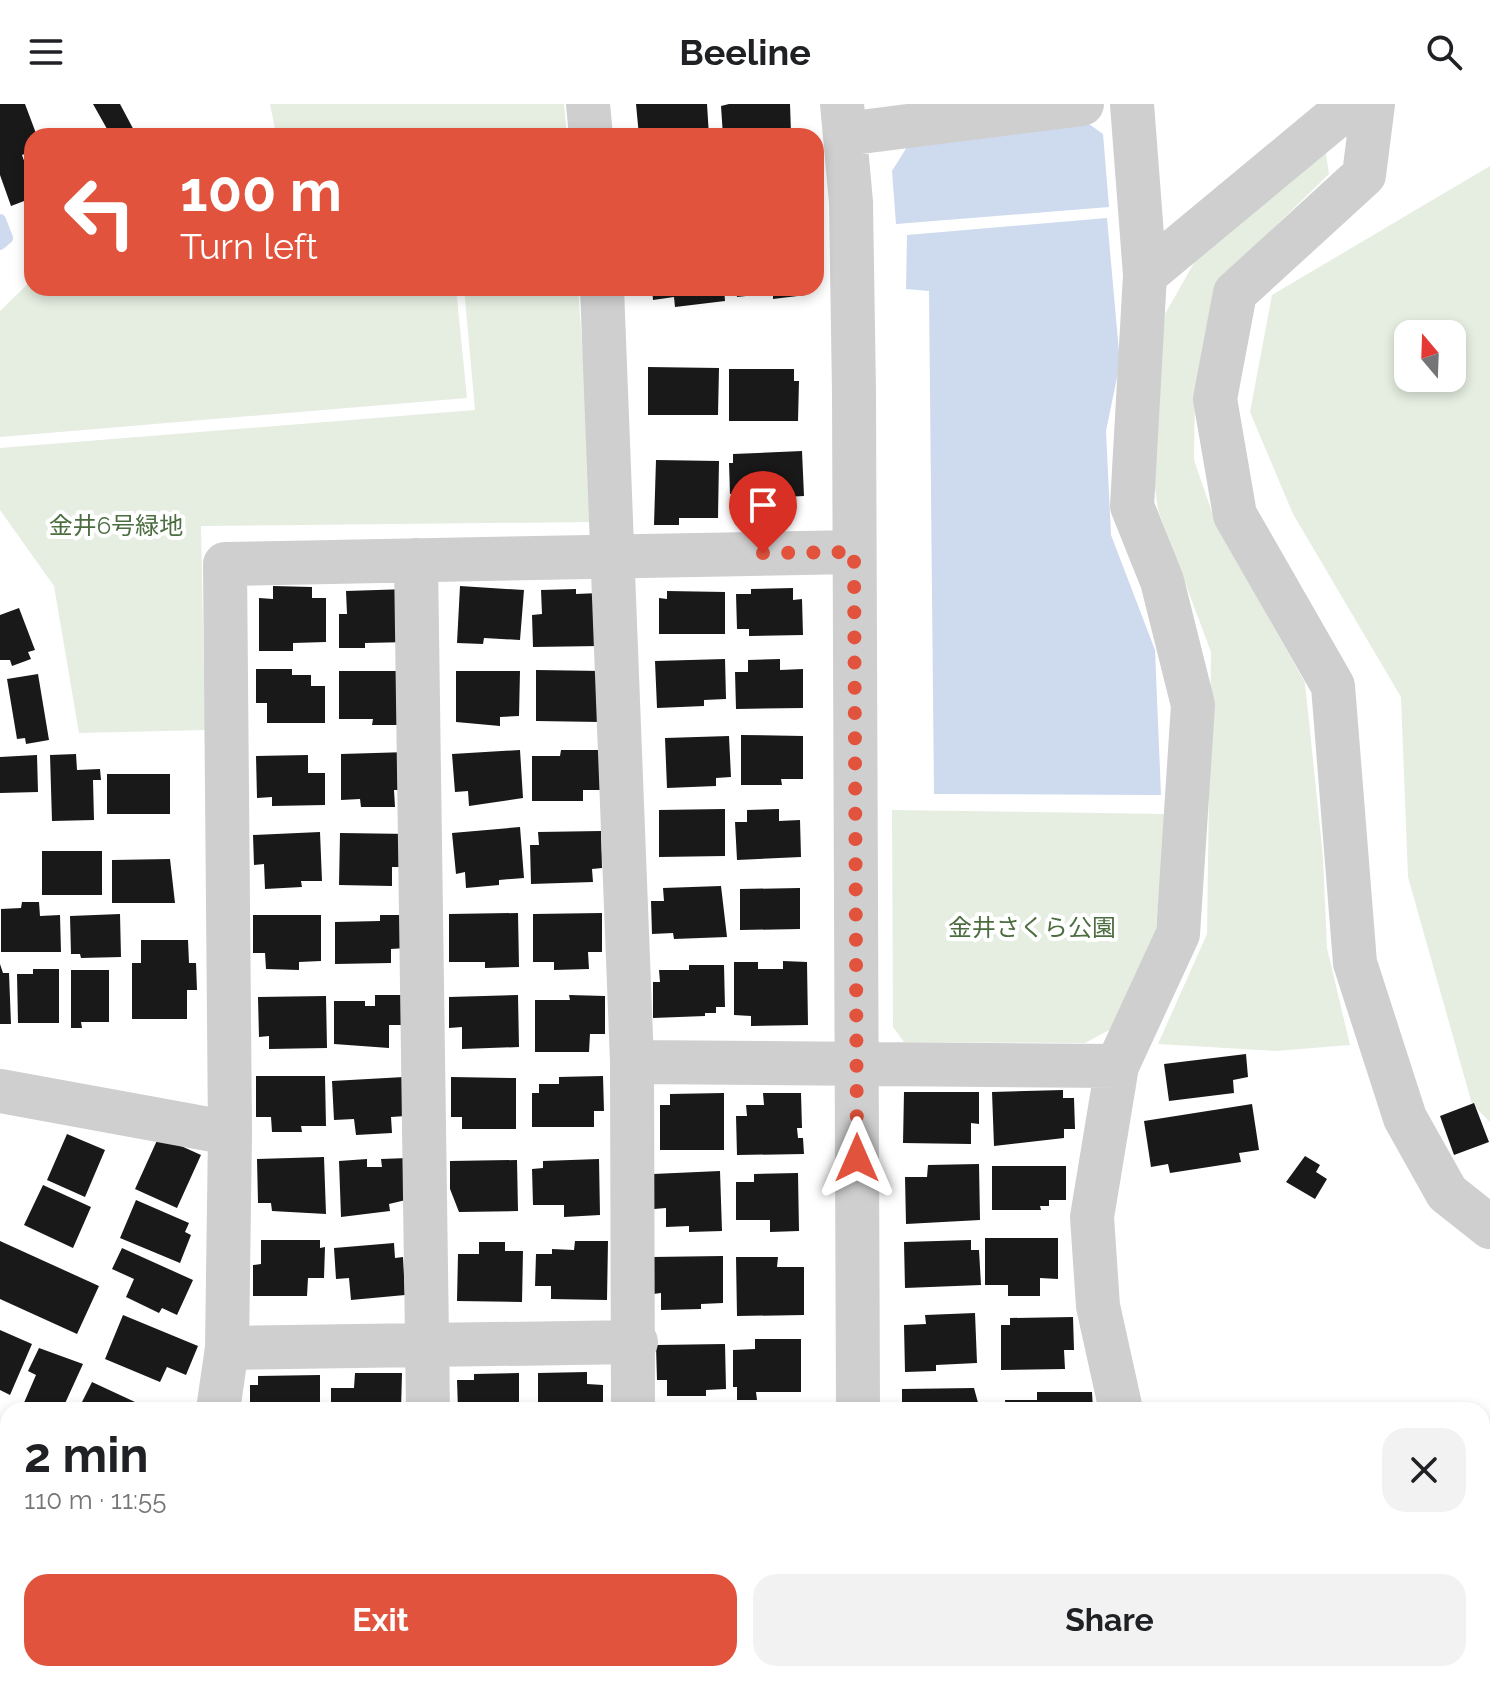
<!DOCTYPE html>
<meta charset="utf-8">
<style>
:root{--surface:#fff;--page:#f2f2f2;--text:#202124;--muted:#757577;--accent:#e1533c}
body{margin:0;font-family:Raleway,"Noto Sans JP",sans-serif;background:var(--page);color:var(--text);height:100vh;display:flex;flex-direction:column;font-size:30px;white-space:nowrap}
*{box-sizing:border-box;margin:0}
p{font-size:26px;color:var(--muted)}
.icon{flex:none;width:44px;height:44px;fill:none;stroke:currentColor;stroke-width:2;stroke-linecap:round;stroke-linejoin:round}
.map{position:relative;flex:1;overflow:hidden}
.details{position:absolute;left:0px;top:1298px;width:1490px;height:280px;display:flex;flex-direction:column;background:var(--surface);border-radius:24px 24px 0 0;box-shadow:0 4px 12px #0003}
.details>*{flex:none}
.banner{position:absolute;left:24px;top:24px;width:800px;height:168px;border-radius:24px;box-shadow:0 4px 12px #0003;background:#e1533c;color:#fff;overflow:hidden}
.needle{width:52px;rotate:341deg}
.buttons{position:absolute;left:1394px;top:216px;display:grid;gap:16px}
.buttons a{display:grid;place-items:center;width:72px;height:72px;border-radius:16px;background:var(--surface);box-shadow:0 4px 12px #0003;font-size:40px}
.pin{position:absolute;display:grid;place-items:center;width:68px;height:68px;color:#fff;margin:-82px -34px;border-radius:50% 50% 50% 0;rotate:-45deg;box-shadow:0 0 8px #0007}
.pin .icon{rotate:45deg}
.me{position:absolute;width:88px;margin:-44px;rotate:0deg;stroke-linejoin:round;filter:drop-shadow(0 0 6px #0008)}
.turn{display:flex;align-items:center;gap:28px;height:168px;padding:0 24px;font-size:36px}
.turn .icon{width:104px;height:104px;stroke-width:2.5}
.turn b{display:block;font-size:56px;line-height:68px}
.round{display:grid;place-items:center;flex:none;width:84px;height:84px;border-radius:24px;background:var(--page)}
.overview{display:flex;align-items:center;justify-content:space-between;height:136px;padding:0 24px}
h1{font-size:48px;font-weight:700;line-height:60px}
.action{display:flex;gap:16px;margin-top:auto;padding:16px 24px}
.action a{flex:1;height:92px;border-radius:24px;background:var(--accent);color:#fff;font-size:32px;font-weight:700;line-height:92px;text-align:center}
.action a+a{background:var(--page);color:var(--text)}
header{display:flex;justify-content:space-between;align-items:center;height:104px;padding:0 24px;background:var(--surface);font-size:36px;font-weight:700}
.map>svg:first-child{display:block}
.green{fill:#e5eee1;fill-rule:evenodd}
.water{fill:#cedaed}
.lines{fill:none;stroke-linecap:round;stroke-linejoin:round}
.stream{stroke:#cedaed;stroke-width:12}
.building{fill:#191919}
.minor{stroke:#cfcfcf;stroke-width:44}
.route{stroke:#e1533c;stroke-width:14;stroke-dasharray:0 25.2}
.labels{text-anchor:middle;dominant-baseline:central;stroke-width:8;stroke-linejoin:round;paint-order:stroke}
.park-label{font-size:24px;fill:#4b6d3f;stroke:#fff}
</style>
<header><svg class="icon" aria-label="menu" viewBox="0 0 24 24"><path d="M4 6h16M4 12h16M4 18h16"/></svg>Beeline<svg class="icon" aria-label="search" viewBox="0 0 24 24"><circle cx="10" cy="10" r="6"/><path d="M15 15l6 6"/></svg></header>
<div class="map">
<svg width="1490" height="1578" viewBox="0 0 1490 1578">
<rect width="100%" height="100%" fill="#fff"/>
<path class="green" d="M 270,0 L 564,0 L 567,32 L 285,32 L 275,25 Z
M 1325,43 L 1329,70 L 1218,178 L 1195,294 L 1194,356 L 1215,417 L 1305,579 L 1323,753 L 1327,844 L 1350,941 L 1275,947 L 1158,940 L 1207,830 L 1211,548 L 1158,406 L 1149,339 L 1165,210 L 1203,143 Z
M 1490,62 L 1490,1018 L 1472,1000 L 1408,773 L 1401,593 L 1293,410 L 1250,308 L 1272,191 ZM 1408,230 L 1452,230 L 1452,274 L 1408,274 Z
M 32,176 L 32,184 L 456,184 L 467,294 L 0,333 L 0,207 Z
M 464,184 L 578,184 L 595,418 L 201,422 L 205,626 L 79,629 L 54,482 L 0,406 L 0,344 L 475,306 Z
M 892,706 L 1166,710 L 1155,835 L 1113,924 L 1085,939 L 904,938 L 893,923 Z"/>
<path class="water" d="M 1089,20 L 1103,30 L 1109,103 L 896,120 L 892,67 L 907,43 Z
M 1107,114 L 1120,259 L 1106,327 L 1111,431 L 1155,546 L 1161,691 L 934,690 L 929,187 L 906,185 L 907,131 Z"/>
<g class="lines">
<path class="stream" d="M 0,116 L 7,134 L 0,140"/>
</g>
<path class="building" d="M 0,0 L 25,0 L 37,32 L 32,32 L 32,47 L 22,51 L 27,65 L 32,63 L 32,94 L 11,102 L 0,71 Z
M 93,0 L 120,0 L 137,32 L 111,32 Z
M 636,0 L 707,0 L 709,32 L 639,32 Z
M 729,0 L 790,0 L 791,29 L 723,32 L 721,2 Z
M 652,184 L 724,184 L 725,197 L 675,203 L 674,193 L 653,196 Z
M 736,184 L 805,184 L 806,191 L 773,195 L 773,189 L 737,193 Z
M 648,263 L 719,264 L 718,311 L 648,311 Z
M 729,265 L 794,265 L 794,277 L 799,277 L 798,317 L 729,317 Z
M 802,347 L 804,392 L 748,395 L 748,389 L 730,390 L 729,359 L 733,359 L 733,350 Z
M 656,356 L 719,357 L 718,414 L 679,414 L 679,421 L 654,421 Z
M 273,482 L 312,483 L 312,494 L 326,494 L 326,538 L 293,539 L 293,547 L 259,547 L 259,494 L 273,495 Z
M 460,482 L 524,486 L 520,536 L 484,534 L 483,540 L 457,539 Z
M 793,484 L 793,496 L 802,495 L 803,531 L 749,532 L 749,525 L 737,525 L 736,490 L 751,490 L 751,485 Z
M 408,485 L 409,538 L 365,539 L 365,544 L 339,544 L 339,510 L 347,510 L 346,487 Z
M 576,485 L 576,490 L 599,489 L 600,542 L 533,543 L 532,511 L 542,510 L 541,486 Z
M 667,487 L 725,488 L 725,530 L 659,530 L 659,494 L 667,495 Z
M 19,504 L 35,546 L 28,548 L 31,555 L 12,562 L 10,556 L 0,556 L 0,511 Z
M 725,555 L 726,595 L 704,596 L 704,602 L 657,604 L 655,557 Z
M 780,555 L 780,566 L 803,565 L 803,604 L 736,605 L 735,568 L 748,568 L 748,556 Z
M 256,565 L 292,565 L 292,571 L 311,571 L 311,582 L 325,582 L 325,619 L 267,619 L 267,599 L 256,599 Z
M 536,566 L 602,567 L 601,618 L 536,617 Z
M 339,567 L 404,567 L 403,621 L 372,621 L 373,615 L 339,615 Z
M 456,567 L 520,567 L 519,612 L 500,613 L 500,622 L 456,618 Z
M 38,570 L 49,636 L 26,640 L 25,634 L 17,635 L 7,575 Z
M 741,631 L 803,632 L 803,675 L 781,675 L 782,681 L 741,681 Z
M 729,632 L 731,673 L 716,674 L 716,682 L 667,684 L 665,634 Z
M 520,646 L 523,694 L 469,702 L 468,687 L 455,688 L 452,650 Z
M 561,646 L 602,646 L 601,686 L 583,686 L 583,697 L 532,697 L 532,652 L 560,652 Z
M 408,648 L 409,686 L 394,686 L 395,703 L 361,703 L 360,695 L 341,696 L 341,650 Z
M 76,650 L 77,666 L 100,665 L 101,676 L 93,676 L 94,716 L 52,717 L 50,651 Z
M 37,651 L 38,688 L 0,689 L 0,653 Z
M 308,651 L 308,669 L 325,669 L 325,701 L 272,702 L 272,693 L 257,694 L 256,652 Z
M 107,670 L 170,670 L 170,710 L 107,710 Z
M 725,705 L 725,752 L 659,753 L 659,706 Z
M 779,705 L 779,717 L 800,716 L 801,753 L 737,756 L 735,718 L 747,718 L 747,706 Z
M 520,723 L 524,774 L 499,776 L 499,781 L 466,784 L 465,768 L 456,770 L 452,729 Z
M 601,727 L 602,764 L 592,765 L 593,778 L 531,780 L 530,741 L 539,741 L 538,728 Z
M 320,728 L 322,777 L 301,777 L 302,783 L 265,785 L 264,760 L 254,761 L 253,731 Z
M 340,729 L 411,730 L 410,763 L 392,763 L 392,782 L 339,781 Z
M 42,747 L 102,747 L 102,791 L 42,791 Z
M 170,755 L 175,799 L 112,799 L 112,756 Z
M 721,782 L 727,833 L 674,835 L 673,829 L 652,830 L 651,797 L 664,797 L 663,784 Z
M 800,784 L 800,825 L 740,826 L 740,785 Z
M 22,798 L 39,798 L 40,812 L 60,811 L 61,848 L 1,848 L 1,805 L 21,804 Z
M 518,809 L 519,863 L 485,864 L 485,858 L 449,858 L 449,810 Z
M 602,809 L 602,848 L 588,848 L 589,865 L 554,866 L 554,858 L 533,858 L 533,810 Z
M 120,810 L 121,853 L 81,854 L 80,850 L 71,850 L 70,812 Z
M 253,811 L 321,811 L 321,857 L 299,858 L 299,866 L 266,865 L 265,849 L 253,849 Z
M 380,811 L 406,811 L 406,844 L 391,845 L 391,859 L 335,860 L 335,818 L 380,817 Z
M 141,836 L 188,836 L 189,859 L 196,859 L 197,886 L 187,886 L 187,915 L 132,915 L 132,859 L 141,859 Z
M 783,857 L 807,858 L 808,921 L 751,922 L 751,912 L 734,911 L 734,858 L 758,858 L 758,865 L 783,865 Z
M 0,860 L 3,869 L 9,869 L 11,920 L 0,920 Z
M 689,861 L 724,861 L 725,903 L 716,903 L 716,909 L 705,909 L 705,912 L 653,914 L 653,878 L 660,878 L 659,866 L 689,866 Z
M 33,865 L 59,865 L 59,919 L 18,919 L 17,870 L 33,870 Z
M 71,866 L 109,866 L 109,918 L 81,918 L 82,924 L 71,924 Z
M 375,891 L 406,891 L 406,921 L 389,921 L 389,944 L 334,940 L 334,897 L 365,897 L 365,902 L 375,902 Z
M 518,891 L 519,943 L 462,945 L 462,923 L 449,924 L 449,893 Z
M 569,891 L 605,892 L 605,930 L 590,930 L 589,948 L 535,948 L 535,896 L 570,896 Z
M 326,892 L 327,944 L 269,945 L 269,932 L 259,933 L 258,893 Z
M 1246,950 L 1248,973 L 1233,976 L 1234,989 L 1169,997 L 1164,960 Z
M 256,972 L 325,972 L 326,1022 L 301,1022 L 302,1028 L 272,1028 L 271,1013 L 256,1013 Z
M 603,972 L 604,1007 L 594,1007 L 594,1023 L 532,1023 L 532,989 L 539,989 L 539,980 L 559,980 L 559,973 Z
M 404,973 L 406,1012 L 391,1013 L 392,1029 L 356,1031 L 354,1015 L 334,1016 L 332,977 Z
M 451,973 L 516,974 L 516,1025 L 462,1025 L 462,1013 L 451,1013 Z
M 1063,986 L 1063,994 L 1074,994 L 1075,1025 L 1064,1025 L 1064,1034 L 994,1042 L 992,988 Z
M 904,988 L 979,988 L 979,1020 L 971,1019 L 971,1040 L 903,1039 Z
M 724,989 L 724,1046 L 660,1046 L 660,1001 L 670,1001 L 670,990 Z
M 763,989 L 801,989 L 802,1024 L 797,1024 L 798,1034 L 803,1034 L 804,1050 L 737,1051 L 736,1012 L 747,1012 L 746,1001 L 764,1001 Z
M 1474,999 L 1489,1038 L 1454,1051 L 1440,1012 Z
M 1252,1000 L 1259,1046 L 1239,1049 L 1241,1058 L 1170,1069 L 1168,1060 L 1151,1063 L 1144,1017 Z
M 67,1030 L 105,1046 L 85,1093 L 47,1076 Z
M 159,1032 L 201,1051 L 177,1104 L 135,1085 Z
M 1305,1052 L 1320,1061 L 1316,1068 L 1327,1075 L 1315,1095 L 1286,1078 Z
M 324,1053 L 326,1110 L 272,1107 L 271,1099 L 258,1099 L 257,1055 Z
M 408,1054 L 410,1095 L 389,1100 L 390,1107 L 341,1113 L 339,1057 L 367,1055 L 367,1063 L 382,1063 L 381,1055 Z
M 599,1055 L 600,1111 L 564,1113 L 564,1101 L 533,1101 L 532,1065 L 543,1064 L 543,1057 Z
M 517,1056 L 518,1107 L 459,1108 L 450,1085 L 450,1057 Z
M 979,1060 L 980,1116 L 906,1120 L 905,1073 L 927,1073 L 928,1061 Z
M 992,1062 L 1066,1062 L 1066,1096 L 1049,1096 L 1049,1102 L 1040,1102 L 1041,1106 L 992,1106 Z
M 720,1067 L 722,1127 L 689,1128 L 689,1122 L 666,1123 L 666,1104 L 654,1105 L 653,1070 Z
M 798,1069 L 799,1127 L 770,1128 L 770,1116 L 736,1116 L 736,1078 L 754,1078 L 754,1070 Z
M 43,1081 L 91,1103 L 73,1144 L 24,1121 Z
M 136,1096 L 189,1119 L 185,1128 L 191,1131 L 180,1159 L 120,1134 Z
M 985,1134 L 1058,1134 L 1058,1175 L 1040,1174 L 1040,1192 L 1008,1192 L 1008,1181 L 985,1181 Z
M 261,1136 L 320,1136 L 320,1144 L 325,1143 L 324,1174 L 308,1174 L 307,1192 L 253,1192 L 253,1161 L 261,1160 Z
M 971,1136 L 971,1146 L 979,1146 L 981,1181 L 905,1184 L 904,1138 Z
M 0,1137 L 99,1182 L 77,1230 L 0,1195 Z
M 575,1137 L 608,1137 L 607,1196 L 551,1195 L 551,1182 L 535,1182 L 536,1150 L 552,1150 L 552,1145 L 574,1146 Z
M 479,1138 L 505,1138 L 505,1147 L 523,1147 L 522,1198 L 457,1197 L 458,1150 L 479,1150 Z
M 394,1139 L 395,1154 L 403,1153 L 405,1191 L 351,1196 L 349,1174 L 336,1175 L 334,1144 Z
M 122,1144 L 193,1176 L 177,1211 L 162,1204 L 159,1209 L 126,1193 L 134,1175 L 112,1165 Z
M 723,1152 L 723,1199 L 701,1200 L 701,1205 L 661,1206 L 661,1189 L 653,1190 L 652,1153 Z
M 736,1153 L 778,1153 L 777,1163 L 804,1163 L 804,1211 L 737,1212 Z
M 975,1209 L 977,1259 L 936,1261 L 936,1267 L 905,1268 L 904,1221 L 926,1220 L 925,1211 Z
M 123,1211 L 198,1242 L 186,1271 L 167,1263 L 160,1278 L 105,1255 Z
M 1073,1213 L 1074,1246 L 1064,1246 L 1065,1265 L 1001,1266 L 1001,1221 L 1010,1221 L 1010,1214 Z
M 0,1226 L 32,1240 L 10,1291 L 0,1286 Z
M 755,1235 L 801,1235 L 801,1288 L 756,1288 L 757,1296 L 737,1296 L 737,1283 L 733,1283 L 733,1246 L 755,1245 Z
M 725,1240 L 726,1285 L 706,1286 L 706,1292 L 667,1292 L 667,1276 L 657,1276 L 656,1241 Z
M 39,1244 L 83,1260 L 62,1306 L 35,1306 L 23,1301 L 36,1271 L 28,1267 Z
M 587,1268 L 587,1280 L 603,1281 L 603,1306 L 538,1306 L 538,1269 Z
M 355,1269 L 402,1269 L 401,1306 L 331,1306 L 331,1284 L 354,1284 Z
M 519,1269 L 519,1306 L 458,1306 L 457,1276 L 474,1276 L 474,1270 Z
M 320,1271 L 320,1306 L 250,1306 L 250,1281 L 258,1281 L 258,1272 Z
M 92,1278 L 135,1298 L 132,1306 L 78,1306 Z
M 974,1284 L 980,1306 L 902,1306 L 902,1285 Z
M 1037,1288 L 1092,1288 L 1093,1306 L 1006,1306 L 1005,1296 L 1037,1296 Z
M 8,1364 L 8,1422 L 4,1430 L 0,1428 L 0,1373 L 3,1374 Z
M 0,1534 L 8,1539 L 8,1570 L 39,1570 L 54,1578 L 0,1576 Z
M 280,1570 L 379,1570 L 377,1578 L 285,1578 L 278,1577 Z
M 459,1570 L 513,1570 L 512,1577 L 458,1574 Z
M 529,1570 L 602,1570 L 602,1575 L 529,1578 Z
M 676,1570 L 719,1571 L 719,1578 L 676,1578 Z
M 751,1572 L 783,1576 L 783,1578 L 750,1578 Z"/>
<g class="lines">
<path class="minor" d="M 588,0 L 591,32
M 842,0 L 851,98 L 854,289 L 858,1306
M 1373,0 L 1364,71 L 1235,189 L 1215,295 L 1235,411 L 1333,582 L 1355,859 L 1405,1014 L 1447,1089 L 1490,1123
M 845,30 L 1082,0
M 1145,171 L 1351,0
M 602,184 L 632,958 L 633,1306
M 416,456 L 428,1306
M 632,958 L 1117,962
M 0,987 L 230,1029
M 227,1244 L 636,1238
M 218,1306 L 227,1244 L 230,1029 L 225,460 L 854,448
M 1121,1306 L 1098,1202 L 1092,1113 L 1117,962 L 1178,830 L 1193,601 L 1162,477 L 1132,402 L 1145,171 L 1132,0
M 115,1578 L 119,1570
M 422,1578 L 423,1570
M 623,1578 L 623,1570
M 849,1578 L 850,1570
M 1104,1578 L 1107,1570"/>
</g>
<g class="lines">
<path class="route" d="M 763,449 L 854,448 L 857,1054"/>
</g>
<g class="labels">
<g class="park-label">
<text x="116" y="421">金井6号緑地</text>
<text x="1032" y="823">金井さくら公園</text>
</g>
</g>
</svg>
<div class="buttons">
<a><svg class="needle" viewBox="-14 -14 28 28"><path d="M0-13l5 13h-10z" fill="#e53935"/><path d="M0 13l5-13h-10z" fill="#757577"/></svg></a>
</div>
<div class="pin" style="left:763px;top:449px;background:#d93025"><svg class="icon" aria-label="arrive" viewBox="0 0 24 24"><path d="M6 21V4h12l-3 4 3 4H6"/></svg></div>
<svg class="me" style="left:857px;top:1054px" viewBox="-20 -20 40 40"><path d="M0-17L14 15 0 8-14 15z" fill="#e1533c" stroke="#fff" stroke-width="4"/></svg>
<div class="banner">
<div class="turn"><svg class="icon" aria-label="left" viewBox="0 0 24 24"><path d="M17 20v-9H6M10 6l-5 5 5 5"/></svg><div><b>100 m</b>Turn left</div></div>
</div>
<section class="details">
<div class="overview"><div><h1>2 min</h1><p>110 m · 11:55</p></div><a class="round"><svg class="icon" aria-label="close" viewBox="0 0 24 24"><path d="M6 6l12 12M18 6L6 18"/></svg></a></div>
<div class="action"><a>Exit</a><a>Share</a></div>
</section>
</div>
